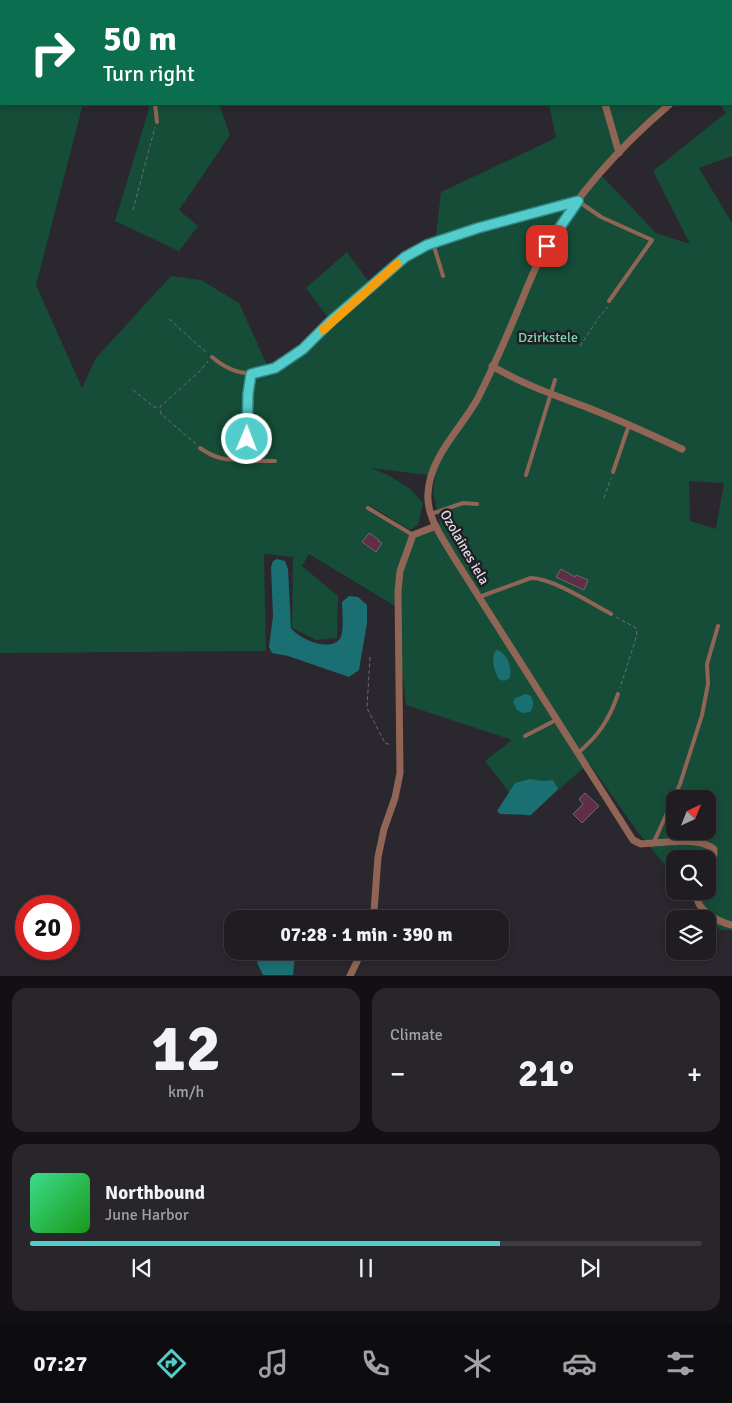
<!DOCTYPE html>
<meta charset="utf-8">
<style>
:root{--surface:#201d22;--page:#28262a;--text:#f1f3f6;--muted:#a2a2a5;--line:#3d3b40;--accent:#52cdcc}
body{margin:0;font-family:Signika,sans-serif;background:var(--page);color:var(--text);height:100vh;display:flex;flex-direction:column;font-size:19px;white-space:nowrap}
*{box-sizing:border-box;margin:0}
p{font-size:16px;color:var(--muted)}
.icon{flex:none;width:28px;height:28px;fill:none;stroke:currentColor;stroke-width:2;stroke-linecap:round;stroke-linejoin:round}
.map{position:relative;height:976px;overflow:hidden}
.side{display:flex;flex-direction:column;gap:12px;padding:12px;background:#121013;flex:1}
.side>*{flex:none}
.guide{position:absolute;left:0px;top:0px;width:732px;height:105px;box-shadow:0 2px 8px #0003,0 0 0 1px var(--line);background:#0b6e4f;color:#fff;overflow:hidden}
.needle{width:32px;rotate:43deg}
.buttons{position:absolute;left:666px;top:790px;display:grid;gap:10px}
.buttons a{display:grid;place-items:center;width:50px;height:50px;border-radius:10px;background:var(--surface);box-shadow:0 2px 8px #0003,0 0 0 1px var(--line);font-size:25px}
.speed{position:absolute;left:15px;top:895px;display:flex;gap:10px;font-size:25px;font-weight:700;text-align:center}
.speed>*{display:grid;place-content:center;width:65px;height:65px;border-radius:50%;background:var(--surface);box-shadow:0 2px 8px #0003,0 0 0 1px var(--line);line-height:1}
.speed .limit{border:8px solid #d22;background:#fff;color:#111}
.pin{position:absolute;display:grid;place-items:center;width:42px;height:42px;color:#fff;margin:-21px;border-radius:10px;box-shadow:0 2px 8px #0006}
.me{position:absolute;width:55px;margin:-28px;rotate:1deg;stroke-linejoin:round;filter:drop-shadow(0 0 4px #0008)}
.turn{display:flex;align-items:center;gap:18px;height:105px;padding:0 20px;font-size:22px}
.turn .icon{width:65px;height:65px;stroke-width:2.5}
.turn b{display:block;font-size:35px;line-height:42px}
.big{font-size:38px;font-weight:700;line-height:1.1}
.side .tile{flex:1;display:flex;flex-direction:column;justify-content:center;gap:8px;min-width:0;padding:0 18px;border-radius:15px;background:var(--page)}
.side .dial{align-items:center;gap:0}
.dial b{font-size:65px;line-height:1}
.song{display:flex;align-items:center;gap:15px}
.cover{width:60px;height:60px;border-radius:8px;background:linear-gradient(135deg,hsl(150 70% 55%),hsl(120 70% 35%))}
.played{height:5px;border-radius:2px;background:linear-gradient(90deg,var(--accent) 70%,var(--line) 70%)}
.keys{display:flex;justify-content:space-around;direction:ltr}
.heat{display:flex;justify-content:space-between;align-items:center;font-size:28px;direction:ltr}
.side .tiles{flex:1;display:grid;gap:12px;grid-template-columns:1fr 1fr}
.tile:last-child{grid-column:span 2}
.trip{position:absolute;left:224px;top:910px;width:285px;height:50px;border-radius:15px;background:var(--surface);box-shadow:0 2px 8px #0003,0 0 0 1px var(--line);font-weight:700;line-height:50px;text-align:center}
.tab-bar{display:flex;height:80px;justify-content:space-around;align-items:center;background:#0d0c0e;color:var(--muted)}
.tab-bar .icon{width:35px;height:35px}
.tab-bar .current{color:var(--accent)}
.tab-bar b{font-size:22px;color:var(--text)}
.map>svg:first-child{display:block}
.green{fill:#154d38;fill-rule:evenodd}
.water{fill:#1a6f72}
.building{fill:#602f47;stroke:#71676b}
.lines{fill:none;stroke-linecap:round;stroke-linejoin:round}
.path{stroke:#6e6a71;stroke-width:1;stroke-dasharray:4 2.5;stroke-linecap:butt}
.service{stroke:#916555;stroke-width:4}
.minor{stroke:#916555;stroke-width:7}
.route-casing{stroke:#358585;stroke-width:12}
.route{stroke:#52cdcc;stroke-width:9}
.slow{stroke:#f59e0b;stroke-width:9}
.labels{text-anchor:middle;stroke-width:5;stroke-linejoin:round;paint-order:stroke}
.park-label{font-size:14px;fill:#7ad7af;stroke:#211d24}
.street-label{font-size:14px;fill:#e1dee3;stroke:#211d24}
</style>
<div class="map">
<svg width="732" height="976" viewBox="0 0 732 976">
<rect width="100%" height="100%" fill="#2b272e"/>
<!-- green -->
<g class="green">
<path d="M 0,0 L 319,0 L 1,1 L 1,104 L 83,104 L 36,285 L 82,388 L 96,358 L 171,276 L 201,280 L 239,303 L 267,365 L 300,348 L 329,319 L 306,288 L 347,252 L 369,282 L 436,236 L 441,192 L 556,138 L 549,104 L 671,104 L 600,174 L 656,233 L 690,244 L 653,171 L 726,113 L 719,104 L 731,104 L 731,1 L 405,0 L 732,0 L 732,156 L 699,168 L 732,223 L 732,930 L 720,930 L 687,891 L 708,891 L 708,859 L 675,859 L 675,877 L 637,831 L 589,763 L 528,817 L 485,761 L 512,740 L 406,705 L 395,606 L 309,554 L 302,566 L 338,596 L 337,638 L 316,640 L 292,628 L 293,557 L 264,554 L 266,651 L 0,653 ZM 371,468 L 435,476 L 433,491 L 440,525 L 413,537 L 366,503 L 410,530 L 418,525 L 423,503 L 409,488 L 388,475 ZM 689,481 L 724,483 L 716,529 L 690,521 ZM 675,799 L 708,799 L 708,831 L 675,831 Z"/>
<path d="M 148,104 L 219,104 L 230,135 L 179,210 L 198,226 L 179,251 L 115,221 L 149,109 Z"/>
</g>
<!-- water -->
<g class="water">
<path d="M 277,559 L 285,561 L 288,569 L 291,628 C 298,638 328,652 339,640 C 345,635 342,610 342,602 L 349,596 L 358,597 L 367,605 L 367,623 L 359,670 L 349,677 L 288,656 L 272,653 L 269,647 L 273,616 L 271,567 L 273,561 Z"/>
<path d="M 498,650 C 508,655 512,668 510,678 L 504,681 L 499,679 C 494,671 491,660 495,651 Z"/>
<path d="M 526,694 L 531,696 C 534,702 534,707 530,712 L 522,713 L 517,710 L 513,702 L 515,698 Z"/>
<path d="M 530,779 L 542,781 L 553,780 L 558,789 L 531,815 L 500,814 L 497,811 L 515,783 Z"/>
<path d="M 269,951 L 291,951 L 295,955 L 293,975 L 263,975 L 257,963 L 259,958 Z"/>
</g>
<!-- building -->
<g class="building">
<path d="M 369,533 L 379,540 L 378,541 L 382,543 L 376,552 L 362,542 Z"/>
<path d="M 561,569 L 575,577 L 576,575 L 588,580 L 584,590 L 556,577 Z"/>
<path d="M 585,793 L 599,806 L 582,823 L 573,814 L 583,804 L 579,799 Z"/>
</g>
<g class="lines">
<!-- path -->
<g class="path">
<path d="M 133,210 L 155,127"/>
<path d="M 169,319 L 208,354"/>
<path d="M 580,346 L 599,317 L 608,307"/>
<path d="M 133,390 L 154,407 L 159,407"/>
<path d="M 196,444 L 161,414 L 160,407 L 201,370 L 208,361"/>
<path d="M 604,498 L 611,478"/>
<path d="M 616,617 L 636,628 L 637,635 L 620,688"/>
<path d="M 370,657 L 367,708 L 385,743 L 391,745"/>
</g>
<!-- service -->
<g class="service">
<path d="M 38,1 L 39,0"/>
<path d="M 551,1 L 557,0"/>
<path d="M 155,104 L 157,122"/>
<path d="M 578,201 L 601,217 L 652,240 L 609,301"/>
<path d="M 433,243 L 443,276"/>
<path d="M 212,357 C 246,386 272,372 303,349"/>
<path d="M 251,374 L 248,394 L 246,457 L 255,461 L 275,461"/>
<path d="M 200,448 C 214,458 231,463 246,457"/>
<path d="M 613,472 L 629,425"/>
<path d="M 526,475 L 555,380"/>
<path d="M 368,508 L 413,535"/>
<path d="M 431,514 L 463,503 L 477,504"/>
<path d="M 479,597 L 531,578 C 552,578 591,603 611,614"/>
<path d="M 525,736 L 556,720"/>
<path d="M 578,753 C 599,735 609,720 618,694"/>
<path d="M 653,844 L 680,784 L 702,715 L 708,684 L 707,664 L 718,626"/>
</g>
<!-- minor -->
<g class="minor">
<path d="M 567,0 L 567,1"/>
<path d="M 120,1 L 120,0"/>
<path d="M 731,63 L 732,62"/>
<path d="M 605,104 L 619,153"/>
<path d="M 670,104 C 623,144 578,193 547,246 C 533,269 525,294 514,319 C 503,345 491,372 478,398 C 461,429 430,456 428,493 C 426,516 442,537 453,556 L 633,840 L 641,844 C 662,843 697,836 714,849 L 714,854 L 708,868"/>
<path d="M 303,349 L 331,321 L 405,257 L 427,245 L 478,228 L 578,201"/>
<path d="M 492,366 C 524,385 557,396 591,409 C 622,421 652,435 682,449"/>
<path d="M 697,891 C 693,909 718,922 732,925"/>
<path d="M 372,919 L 374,911 L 378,857 L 384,829 L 395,798 L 400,773 L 398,591 L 400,571 L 413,535 L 436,526"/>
<path d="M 350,976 L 362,951"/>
</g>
</g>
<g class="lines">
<defs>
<path id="route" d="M 247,439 L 248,394 L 251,374 L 275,368 L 303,349 L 331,321 L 405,257 L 427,245 L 478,228 L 578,201 L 547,246"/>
</defs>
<!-- route casing -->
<use href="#route" class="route-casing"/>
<!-- route -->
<use href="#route" class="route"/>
<!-- slow -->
<path class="slow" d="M 323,330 L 397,264"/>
</g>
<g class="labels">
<!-- park labels -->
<g class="park-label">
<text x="548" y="342">Dzirkstele</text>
</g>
<!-- street labels -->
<g class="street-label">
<text transform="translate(465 547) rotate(60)" y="5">Ozolaines iela</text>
</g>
</g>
</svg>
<div class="buttons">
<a><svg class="needle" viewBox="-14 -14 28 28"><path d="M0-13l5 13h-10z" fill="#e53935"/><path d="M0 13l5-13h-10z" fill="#a2a2a5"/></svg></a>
<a><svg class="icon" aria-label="search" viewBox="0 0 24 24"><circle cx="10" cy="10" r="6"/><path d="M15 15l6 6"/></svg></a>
<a><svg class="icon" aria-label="layers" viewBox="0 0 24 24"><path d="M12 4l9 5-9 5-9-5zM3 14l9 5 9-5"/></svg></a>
</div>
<div class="speed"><div class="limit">20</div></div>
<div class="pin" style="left:547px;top:246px;background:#d93025"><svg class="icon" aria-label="arrive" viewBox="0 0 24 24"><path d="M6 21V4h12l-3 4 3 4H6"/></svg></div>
<svg class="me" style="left:247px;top:439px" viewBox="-20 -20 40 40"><circle r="17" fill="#52cdcc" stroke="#fff" stroke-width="3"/><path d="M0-11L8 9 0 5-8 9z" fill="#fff"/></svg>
<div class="trip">07:28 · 1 min · 390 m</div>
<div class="guide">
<div class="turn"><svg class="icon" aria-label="right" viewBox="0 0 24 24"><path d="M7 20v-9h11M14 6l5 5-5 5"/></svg><div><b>50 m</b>Turn right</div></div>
</div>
</div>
<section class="side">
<div class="tiles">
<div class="tile dial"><b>12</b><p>km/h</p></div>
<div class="tile"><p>Climate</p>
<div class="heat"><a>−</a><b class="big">21°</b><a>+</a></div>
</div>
<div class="tile">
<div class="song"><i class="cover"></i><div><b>Northbound</b><p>June Harbor</p></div></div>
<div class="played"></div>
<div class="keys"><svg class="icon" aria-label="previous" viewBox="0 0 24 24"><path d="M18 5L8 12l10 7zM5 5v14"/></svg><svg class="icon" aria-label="pause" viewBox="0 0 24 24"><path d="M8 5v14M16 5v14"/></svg><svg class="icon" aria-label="next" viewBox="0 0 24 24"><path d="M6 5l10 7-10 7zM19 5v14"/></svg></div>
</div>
</div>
</section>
<nav class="tab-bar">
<b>07:27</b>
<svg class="icon current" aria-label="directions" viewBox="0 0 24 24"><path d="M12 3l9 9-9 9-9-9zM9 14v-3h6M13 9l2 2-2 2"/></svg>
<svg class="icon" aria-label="music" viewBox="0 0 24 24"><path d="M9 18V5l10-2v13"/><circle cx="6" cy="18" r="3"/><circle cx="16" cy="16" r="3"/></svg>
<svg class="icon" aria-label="phone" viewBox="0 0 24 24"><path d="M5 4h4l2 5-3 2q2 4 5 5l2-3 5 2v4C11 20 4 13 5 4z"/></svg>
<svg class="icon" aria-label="climate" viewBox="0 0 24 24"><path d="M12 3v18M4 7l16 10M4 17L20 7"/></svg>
<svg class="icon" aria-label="car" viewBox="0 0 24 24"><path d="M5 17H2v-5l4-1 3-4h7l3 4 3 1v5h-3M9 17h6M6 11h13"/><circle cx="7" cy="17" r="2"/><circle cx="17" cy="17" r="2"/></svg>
<svg class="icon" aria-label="filters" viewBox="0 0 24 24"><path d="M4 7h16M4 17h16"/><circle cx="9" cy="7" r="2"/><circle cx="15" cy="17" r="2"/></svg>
</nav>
